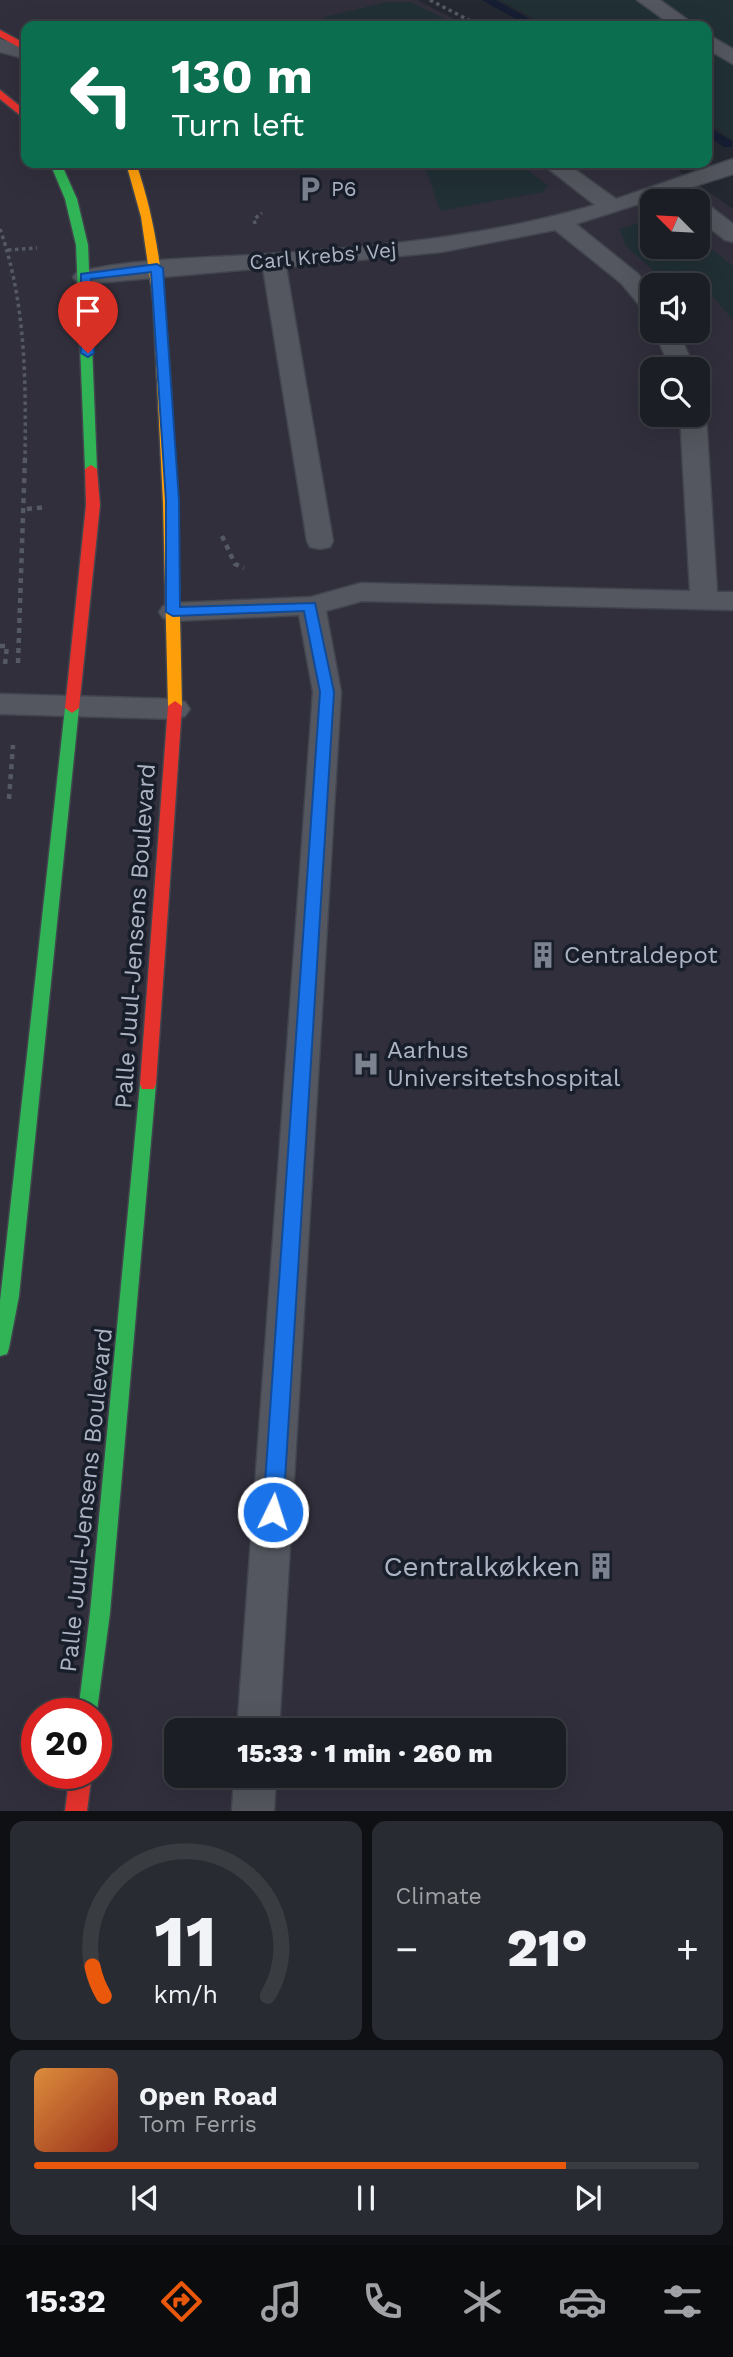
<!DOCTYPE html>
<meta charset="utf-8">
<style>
:root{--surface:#1b1e24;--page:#282b31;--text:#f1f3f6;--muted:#a0a2a6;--line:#393c41;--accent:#ea580c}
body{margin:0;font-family:"Work Sans",sans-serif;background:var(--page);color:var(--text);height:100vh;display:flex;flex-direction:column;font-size:26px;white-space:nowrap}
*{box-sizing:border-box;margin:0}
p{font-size:23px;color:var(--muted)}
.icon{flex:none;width:38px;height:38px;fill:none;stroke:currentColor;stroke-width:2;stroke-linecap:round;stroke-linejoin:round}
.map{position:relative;height:1811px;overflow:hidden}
.panel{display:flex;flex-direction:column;gap:10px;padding:10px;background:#0f1014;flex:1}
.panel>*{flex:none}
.hud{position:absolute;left:21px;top:21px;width:691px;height:147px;border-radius:14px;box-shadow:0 7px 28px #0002,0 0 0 2px var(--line);background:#0b6e4f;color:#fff;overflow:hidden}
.needle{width:46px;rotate:294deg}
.tools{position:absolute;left:640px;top:189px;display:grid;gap:14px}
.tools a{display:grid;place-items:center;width:70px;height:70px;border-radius:14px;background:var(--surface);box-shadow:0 7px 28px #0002,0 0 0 2px var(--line);font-size:35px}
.speed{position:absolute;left:21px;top:1698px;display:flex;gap:14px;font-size:35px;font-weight:700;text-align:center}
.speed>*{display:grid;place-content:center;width:91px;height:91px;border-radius:50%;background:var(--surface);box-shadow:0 7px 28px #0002,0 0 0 2px var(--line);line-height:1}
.speed .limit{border:10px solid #d22;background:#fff;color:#111}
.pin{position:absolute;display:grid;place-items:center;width:60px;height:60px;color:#fff;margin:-72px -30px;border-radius:50% 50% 50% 0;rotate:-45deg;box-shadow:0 0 7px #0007}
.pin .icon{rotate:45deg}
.me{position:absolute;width:77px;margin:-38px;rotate:4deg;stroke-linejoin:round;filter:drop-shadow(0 0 5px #0008)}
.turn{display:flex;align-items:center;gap:24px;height:147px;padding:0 35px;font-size:32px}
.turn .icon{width:91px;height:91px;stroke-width:2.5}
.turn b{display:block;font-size:49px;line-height:60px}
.big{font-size:52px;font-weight:800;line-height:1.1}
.panel .widget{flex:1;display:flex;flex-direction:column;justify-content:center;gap:10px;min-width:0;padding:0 24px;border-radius:14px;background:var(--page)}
.panel .dial{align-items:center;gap:0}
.dial svg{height:182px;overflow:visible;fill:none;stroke:var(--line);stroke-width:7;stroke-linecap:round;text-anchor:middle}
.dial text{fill:var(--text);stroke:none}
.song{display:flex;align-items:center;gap:21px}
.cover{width:84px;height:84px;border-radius:10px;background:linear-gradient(135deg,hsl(30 70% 55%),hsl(10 70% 35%))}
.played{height:7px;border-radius:4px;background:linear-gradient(90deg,var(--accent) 80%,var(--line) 80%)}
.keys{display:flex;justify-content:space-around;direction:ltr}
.heat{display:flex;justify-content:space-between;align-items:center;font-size:38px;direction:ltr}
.panel .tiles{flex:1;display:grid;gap:10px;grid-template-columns:1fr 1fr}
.widget:last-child{grid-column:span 2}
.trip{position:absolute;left:164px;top:1718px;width:402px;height:70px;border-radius:14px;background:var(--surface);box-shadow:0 7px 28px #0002,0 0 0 2px var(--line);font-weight:800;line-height:70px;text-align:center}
.tabs{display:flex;height:112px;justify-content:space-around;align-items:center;background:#0b0c0e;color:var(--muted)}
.tabs .icon{width:49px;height:49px}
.tabs .current{color:var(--accent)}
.tabs b{font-size:32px;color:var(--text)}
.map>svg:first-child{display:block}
.medical{fill:#312f3c;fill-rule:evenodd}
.green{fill:#213035}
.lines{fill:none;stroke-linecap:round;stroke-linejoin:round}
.stream{fill:#151e32;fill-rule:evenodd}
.lane-casing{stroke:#41454d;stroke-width:3}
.fast-casing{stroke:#41454d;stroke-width:3}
.slow-casing{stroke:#41454d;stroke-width:3}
.jam-casing{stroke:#41454d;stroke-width:3}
.path-far1{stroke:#555a62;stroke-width:3.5;stroke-dasharray:3.5 3.5;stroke-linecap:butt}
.path{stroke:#555a62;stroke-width:4.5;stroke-dasharray:5 5;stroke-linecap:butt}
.lane{fill:#54575f;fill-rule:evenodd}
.fast{fill:#30b455;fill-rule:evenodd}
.slow{fill:#ff9f0a;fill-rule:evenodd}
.jam{fill:#e5322d;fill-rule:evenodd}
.route{fill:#1a73e8;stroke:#114b97;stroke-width:2}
.labels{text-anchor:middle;stroke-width:7;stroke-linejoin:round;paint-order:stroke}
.far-poi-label{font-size:21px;fill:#acb3c3;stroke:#181e2a;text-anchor:start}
.far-street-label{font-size:21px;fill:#acb3c3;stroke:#181e2a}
.street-label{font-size:24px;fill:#acb3c3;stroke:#181e2a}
.poi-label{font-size:24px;fill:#acb3c3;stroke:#181e2a;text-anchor:start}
.near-poi-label{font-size:28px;fill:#acb3c3;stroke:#181e2a;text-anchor:end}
</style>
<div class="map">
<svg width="733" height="1811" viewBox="0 0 733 1811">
<rect width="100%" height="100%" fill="#242830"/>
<!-- medical -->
<path class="medical" d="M 0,0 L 417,0 L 468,26 L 26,26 L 26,163 L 668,163 L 733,209 L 733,1811 L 0,1811 ZM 653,201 L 698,201 L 698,247 L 653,247 ZM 653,285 L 698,285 L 698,331 L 653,331 ZM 653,369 L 698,369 L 698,415 L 653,415 ZM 37,1713 L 96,1713 L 96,1773 L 37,1773 ZM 177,1731 L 555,1731 L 555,1776 L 177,1776 Z"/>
<!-- green -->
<g class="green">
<path d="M 500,0 L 733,0 L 733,141 L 707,120 L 707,26 L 548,26 Z"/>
<path d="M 387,2 L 410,2 L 459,26 L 326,26 L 325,17 Z"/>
<path d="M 424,163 L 518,163 L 549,186 L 543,192 L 440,211 Z"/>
<path d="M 653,219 L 653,247 L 698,247 L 698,238 L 733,266 L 733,320 L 706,289 L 698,288 L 698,285 L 668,284 L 625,245 L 620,229 Z"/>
</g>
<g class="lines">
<!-- stream -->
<g class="stream">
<path d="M 482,0 L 496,0 L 542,26 L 528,26 Z"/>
<path d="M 707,126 L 732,141 L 732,147 L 724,147 L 707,135 Z"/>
</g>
<defs>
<g id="lane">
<path d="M 637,0 L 660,0 L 696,26 L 673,26 Z"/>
<path d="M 707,34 L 733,49 L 733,64 L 707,49 Z"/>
<path d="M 0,39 L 26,46 L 26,59 L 0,52 Z"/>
<path d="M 733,159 L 733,174 L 576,224 L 637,273 L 653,291 L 653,314 L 645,312 L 621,283 L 555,230 L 442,252 L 286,267 L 333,541 L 330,547 L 320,549 L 310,547 L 307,541 L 263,268 L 85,284 L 77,282 L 73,277 L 77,272 C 133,258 210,258 268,254 C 379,247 488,236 595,205 L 541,163 L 566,163 L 616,199 Z"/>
<path d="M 698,201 L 706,203 L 733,224 L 733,242 L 725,240 L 698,219 Z"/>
<path d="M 654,331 L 678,331 L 695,369 L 671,369 Z"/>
<path d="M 698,409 L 706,415 L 717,592 L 733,592 L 733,610 L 362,601 L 326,611 L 341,692 L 279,1731 L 237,1731 L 313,692 L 299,615 L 173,621 L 163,618 L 159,612 L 163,606 L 173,603 L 311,597 L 361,583 L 690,591 L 680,415 L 698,415 Z"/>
<path d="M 0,694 L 175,699 L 185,702 L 190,709 L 185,716 L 175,719 L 0,714 Z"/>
<path d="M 234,1776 L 276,1776 L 274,1811 L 232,1811 Z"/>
</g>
<g id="fast">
<path d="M 50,163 L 61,163 L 77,199 L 88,245 L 97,469 L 91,473 L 85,469 L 76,245 L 65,199 Z"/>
<path d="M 72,703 L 79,708 L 19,1296 L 9,1348 L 7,1354 L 0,1356 L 0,1301 L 65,708 Z"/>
<path d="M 148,1077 L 154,1079 L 156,1084 L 110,1613 L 96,1718 L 96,1713 L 78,1713 L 90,1613 L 140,1084 L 142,1079 Z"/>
</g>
<path id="slow" d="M 126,163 L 136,163 C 162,237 166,315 171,393 C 177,497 180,602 182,706 L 175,711 L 168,706 L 163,504 L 153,299 L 141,217 Z"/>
<g id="jam">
<path d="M 0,30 L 26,44 L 26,51 L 0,37 Z"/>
<path d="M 0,90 L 26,111 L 26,120 L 0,99 Z"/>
<path d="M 91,465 L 97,469 L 100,505 L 79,708 L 72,713 L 65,708 L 86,505 L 85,469 Z"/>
<path d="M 175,701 L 182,706 L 156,1084 L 154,1089 L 142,1089 L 140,1084 L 168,706 Z"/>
<path d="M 70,1773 L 92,1773 L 87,1811 L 65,1811 Z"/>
</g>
</defs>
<!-- lane casing -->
<use href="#lane" class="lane-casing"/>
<!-- fast casing -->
<use href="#fast" class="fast-casing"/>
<!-- slow casing -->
<use href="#slow" class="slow-casing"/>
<!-- jam casing -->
<use href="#jam" class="jam-casing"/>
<!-- path-far1 -->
<g class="path-far1">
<path d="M 430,0 L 480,26"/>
<path d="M 255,224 L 254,219 L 262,213"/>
<path d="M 0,229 C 26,303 26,381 25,459"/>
<path d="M 8,250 L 37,248"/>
</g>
<!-- path -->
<g class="path">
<path d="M 27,509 L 47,507"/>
<path d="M 222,536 L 235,564 L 244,568"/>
<path d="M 0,646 L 7,646 L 5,664"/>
<path d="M 18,663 L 25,457"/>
<path d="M 9,799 L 13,745"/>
</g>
<!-- lane -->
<use href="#lane" class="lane"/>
<!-- fast -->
<use href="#fast" class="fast"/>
<!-- slow -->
<use href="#slow" class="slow"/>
<!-- jam -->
<use href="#jam" class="jam"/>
</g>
<!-- route -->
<path class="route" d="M 157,264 L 163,268 L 179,501 L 180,607 L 315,603 L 334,692 L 283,1512 L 280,1518 L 273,1521 L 266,1518 L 263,1512 L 320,692 L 304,611 L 173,616 L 166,612 L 166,501 L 151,272 L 91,279 L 94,353 L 88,357 L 81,353 L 81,274 Z"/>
<!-- icons -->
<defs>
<symbol id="parking-bare" viewBox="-9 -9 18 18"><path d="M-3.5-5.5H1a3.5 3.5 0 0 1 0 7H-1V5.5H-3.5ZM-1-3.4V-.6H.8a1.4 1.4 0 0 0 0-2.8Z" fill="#7c8290" stroke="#181e2a" stroke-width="2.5" paint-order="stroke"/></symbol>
<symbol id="building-bare" viewBox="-9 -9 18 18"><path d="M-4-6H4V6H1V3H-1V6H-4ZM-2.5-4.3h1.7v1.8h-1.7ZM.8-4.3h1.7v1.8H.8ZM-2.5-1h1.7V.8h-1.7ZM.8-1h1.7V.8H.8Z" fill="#7c8290" stroke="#181e2a" stroke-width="2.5" paint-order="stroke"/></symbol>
<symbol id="hospital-bare" viewBox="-9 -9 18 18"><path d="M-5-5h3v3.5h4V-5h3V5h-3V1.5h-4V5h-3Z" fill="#7c8290" stroke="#181e2a" stroke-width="2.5" paint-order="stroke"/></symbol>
</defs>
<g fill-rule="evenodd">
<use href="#parking-bare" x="291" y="170" width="38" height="38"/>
<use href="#building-bare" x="524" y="936" width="38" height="38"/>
<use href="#hospital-bare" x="347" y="1045" width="38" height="38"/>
<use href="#building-bare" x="582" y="1547" width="38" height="38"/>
</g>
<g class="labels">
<!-- far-poi labels -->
<g class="far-poi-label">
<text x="331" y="196">P6</text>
</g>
<!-- far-street labels -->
<g class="far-street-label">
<text transform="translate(323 256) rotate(-5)" y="7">Carl Krebs' Vej</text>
</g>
<!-- street labels -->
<g class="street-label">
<text transform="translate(135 936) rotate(-86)" y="8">Palle Juul-Jensens Boulevard</text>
<text transform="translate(86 1500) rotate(-84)" y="8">Palle Juul-Jensens Boulevard</text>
</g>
<!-- poi labels -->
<g class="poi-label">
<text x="564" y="963">Centraldepot</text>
<text x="387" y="1058">Aarhus<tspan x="387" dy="28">Universitetshospital</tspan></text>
</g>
<!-- near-poi labels -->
<g class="near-poi-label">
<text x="580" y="1576">Centralkøkken</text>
</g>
</g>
</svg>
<div class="tools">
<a><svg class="needle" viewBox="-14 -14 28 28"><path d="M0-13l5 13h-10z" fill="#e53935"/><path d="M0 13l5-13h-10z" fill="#a0a2a6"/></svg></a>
<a><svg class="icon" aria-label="sound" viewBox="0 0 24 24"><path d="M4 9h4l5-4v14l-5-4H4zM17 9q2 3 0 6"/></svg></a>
<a><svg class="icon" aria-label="search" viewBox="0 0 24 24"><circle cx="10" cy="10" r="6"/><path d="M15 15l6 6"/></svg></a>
</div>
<div class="speed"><div class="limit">20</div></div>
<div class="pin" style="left:88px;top:353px;background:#d93025"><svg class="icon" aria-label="arrive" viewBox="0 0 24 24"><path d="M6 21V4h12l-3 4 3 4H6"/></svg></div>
<svg class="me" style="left:273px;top:1512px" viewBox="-20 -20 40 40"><circle r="17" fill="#1a73e8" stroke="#fff" stroke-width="3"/><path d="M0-11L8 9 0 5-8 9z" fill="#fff"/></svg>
<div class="trip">15:33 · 1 min · 260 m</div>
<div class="hud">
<div class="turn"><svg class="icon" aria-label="left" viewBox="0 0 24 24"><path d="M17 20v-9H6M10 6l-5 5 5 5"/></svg><div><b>130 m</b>Turn left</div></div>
</div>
</div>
<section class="panel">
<div class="tiles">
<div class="widget dial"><svg viewBox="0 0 100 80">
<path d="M14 69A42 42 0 1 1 86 69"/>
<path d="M14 69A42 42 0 0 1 9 56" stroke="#ea580c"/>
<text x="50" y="56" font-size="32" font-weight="700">11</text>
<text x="50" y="72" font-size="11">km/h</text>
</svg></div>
<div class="widget"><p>Climate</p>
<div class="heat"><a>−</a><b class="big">21°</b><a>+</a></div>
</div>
<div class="widget">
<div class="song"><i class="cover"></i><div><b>Open Road</b><p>Tom Ferris</p></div></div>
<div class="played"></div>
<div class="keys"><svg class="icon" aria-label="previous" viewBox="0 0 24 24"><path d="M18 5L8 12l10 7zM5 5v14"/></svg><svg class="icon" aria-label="pause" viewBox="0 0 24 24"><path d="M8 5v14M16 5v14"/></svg><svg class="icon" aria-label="next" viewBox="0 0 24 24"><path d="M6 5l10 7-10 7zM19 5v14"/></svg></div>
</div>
</div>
</section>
<nav class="tabs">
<b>15:32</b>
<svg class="icon current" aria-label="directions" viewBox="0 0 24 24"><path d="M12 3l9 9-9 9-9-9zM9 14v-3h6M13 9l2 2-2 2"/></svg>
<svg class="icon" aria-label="music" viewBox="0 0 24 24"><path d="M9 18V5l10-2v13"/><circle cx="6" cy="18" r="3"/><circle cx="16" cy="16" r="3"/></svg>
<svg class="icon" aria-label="phone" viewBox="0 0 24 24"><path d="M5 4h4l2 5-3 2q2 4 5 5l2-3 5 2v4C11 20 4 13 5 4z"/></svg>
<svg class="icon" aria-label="climate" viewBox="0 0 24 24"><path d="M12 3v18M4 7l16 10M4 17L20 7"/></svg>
<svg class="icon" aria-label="car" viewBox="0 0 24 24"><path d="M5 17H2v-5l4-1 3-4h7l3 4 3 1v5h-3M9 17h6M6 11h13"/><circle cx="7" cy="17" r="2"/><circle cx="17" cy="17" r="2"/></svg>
<svg class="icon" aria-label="filters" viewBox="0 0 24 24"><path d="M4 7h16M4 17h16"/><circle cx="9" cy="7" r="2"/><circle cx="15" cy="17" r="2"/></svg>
</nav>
